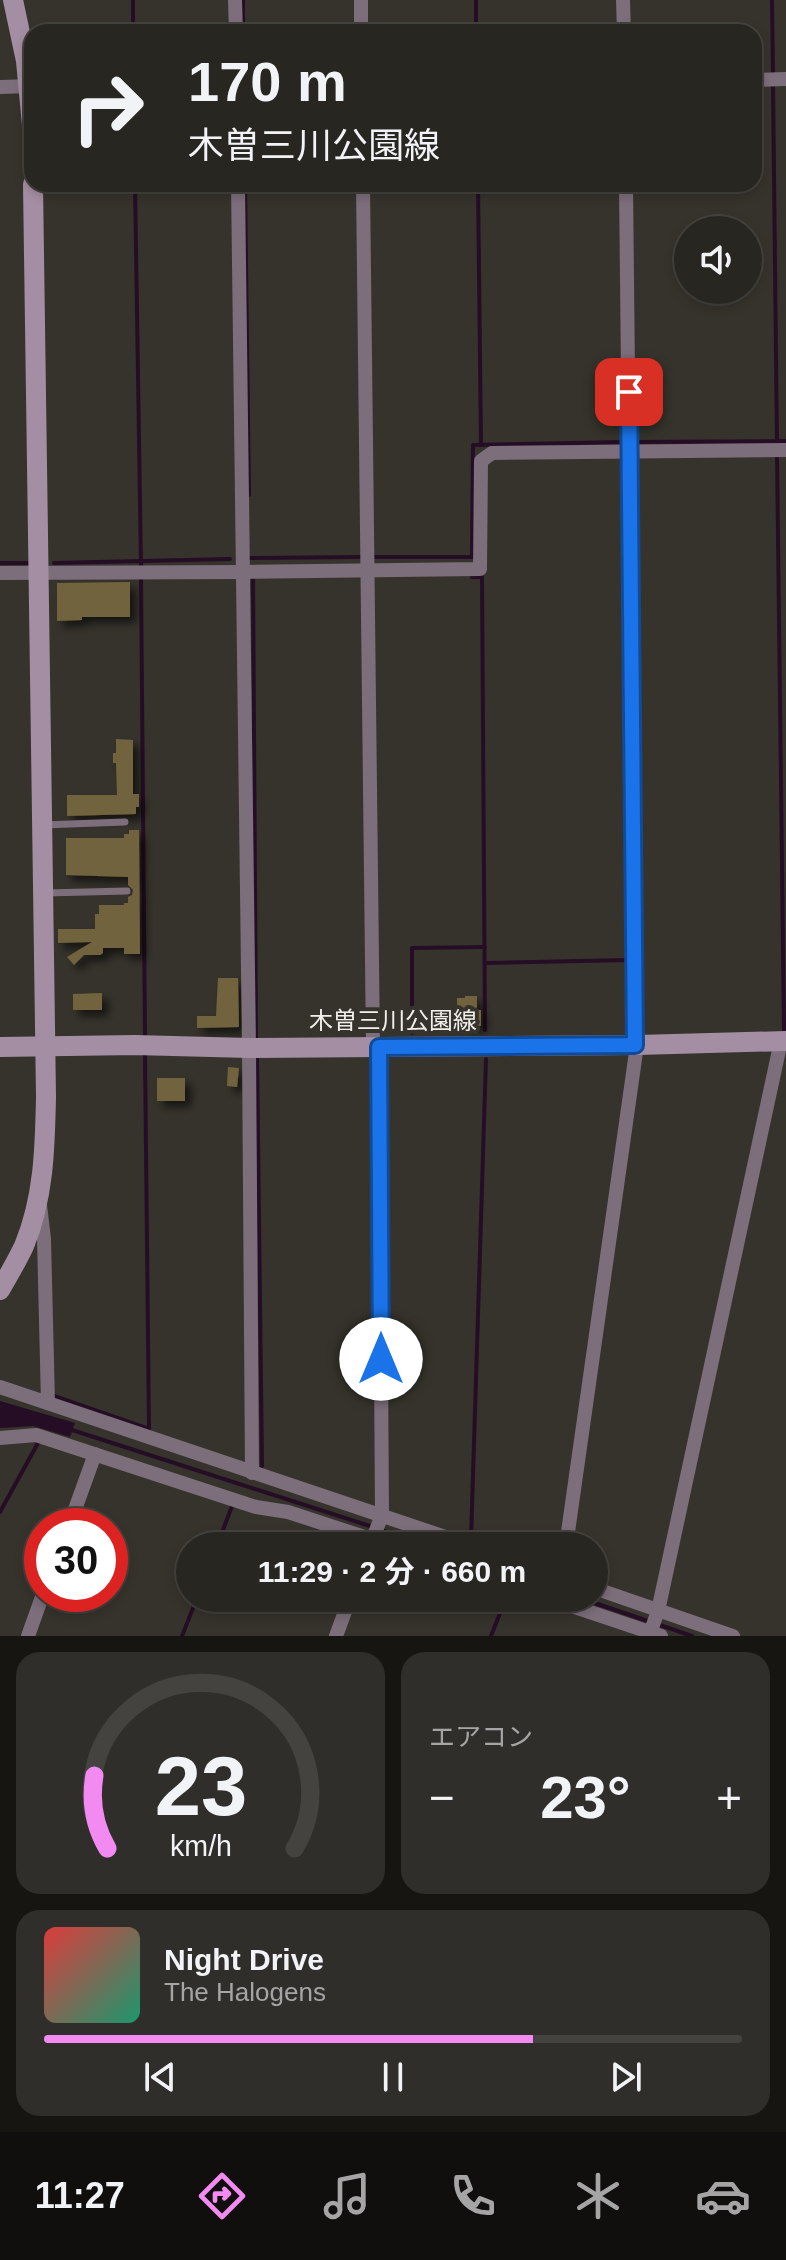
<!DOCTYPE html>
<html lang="ja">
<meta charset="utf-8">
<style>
:root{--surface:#282621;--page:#302e2a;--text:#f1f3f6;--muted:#a5a5a5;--line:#44433f;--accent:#f28af2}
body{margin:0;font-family:Helvetica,"Noto Sans JP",sans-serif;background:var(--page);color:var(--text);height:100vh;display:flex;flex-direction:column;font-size:30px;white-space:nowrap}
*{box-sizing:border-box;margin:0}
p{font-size:26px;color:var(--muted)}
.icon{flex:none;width:44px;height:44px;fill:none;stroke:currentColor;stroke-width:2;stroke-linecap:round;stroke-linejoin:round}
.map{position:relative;height:1636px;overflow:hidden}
.panel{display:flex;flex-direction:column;gap:16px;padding:16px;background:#161512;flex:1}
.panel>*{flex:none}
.hud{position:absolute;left:24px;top:24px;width:738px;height:168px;border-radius:24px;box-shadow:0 4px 12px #0003,0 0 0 2px var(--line);background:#282621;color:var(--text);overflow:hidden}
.fabs{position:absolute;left:674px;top:216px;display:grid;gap:16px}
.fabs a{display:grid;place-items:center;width:88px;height:88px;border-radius:50%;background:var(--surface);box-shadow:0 4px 12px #0003,0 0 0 2px var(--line);font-size:40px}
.speed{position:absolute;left:24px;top:1508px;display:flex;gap:16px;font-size:40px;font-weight:700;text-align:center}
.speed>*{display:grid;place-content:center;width:104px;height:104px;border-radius:50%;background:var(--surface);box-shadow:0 4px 12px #0003,0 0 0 2px var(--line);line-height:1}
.speed .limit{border:12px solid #d22;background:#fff;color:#111}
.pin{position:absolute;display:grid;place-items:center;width:68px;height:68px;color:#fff;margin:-34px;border-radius:16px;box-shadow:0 4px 12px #0006}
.me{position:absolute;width:88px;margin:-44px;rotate:0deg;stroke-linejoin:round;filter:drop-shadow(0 0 6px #0008)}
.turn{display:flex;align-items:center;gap:28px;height:168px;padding:0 32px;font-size:36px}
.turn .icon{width:104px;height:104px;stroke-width:2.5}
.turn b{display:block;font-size:56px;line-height:68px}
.big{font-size:60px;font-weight:700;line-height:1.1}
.panel .widget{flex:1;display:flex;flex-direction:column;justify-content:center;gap:12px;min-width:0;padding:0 28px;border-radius:24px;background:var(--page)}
.panel .dial{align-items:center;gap:0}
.dial svg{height:208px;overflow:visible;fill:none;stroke:var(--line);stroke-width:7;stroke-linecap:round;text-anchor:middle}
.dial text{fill:var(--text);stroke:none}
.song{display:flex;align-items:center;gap:24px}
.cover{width:96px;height:96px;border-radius:12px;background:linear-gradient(135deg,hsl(0 70% 55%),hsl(160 70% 35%))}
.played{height:8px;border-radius:4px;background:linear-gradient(90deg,var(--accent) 70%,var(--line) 70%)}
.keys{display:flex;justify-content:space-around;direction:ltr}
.heat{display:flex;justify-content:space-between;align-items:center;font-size:44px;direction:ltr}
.panel .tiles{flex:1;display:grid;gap:16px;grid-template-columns:1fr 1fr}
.widget:last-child{grid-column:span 2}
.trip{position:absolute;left:176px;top:1532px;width:432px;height:80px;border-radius:40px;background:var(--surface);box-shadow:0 4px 12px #0003,0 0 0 2px var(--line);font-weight:700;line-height:80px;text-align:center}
.tab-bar{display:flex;height:128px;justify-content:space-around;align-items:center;background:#100f0d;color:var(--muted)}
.tab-bar .icon{width:56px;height:56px}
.tab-bar .on{color:var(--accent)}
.tab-bar b{font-size:36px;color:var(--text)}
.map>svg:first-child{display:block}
.water{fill:#260d26}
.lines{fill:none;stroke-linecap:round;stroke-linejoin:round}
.stream{stroke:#260d26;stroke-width:4}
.building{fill:#70643c;filter:url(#shadow)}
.lane{stroke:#7c6e7b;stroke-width:7}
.street{stroke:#7c6e7b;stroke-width:14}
.secondary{stroke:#a48ea3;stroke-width:20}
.route-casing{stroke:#114b97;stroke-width:20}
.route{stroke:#1a73e8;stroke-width:14}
.labels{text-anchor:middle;stroke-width:8;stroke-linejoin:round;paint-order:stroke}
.street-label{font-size:24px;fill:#f1efeb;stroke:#36332c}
</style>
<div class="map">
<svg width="786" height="1636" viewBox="0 0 786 1636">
<defs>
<filter id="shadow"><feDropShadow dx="6" dy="6" stdDeviation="4" flood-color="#0009"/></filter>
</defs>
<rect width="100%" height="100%" fill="#36332c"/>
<!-- water -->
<path class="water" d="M 0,1401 L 75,1423 L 70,1437 L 33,1426 L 0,1428 Z"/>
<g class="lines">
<!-- stream -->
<g class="stream">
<path d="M 133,0 L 133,32"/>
<path d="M 243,0 L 243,32"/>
<path d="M 476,0 L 476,32"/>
<path d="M 772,0 L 773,72"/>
<path d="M 773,84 L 777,445"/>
<path d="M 135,184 L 141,566"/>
<path d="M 245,184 L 249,495"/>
<path d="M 478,184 L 481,445"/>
<path d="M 634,442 L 786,441"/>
<path d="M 777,455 L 784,1031"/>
<path d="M 370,557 L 472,557 L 473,445 L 623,442"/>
<path d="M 248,558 L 361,557"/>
<path d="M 0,563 L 30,563"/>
<path d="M 54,563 L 230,559"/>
<path d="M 472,573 L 472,577 L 482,577 L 485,1030"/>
<path d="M 253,575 L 256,1037"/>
<path d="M 141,577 L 145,1035"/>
<path d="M 485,963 L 629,960"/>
<path d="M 412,1033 L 412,948 L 485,947"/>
<path d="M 257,1057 L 262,1466"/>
<path d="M 54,1396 L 149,1429 L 145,1056"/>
<path d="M 69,1429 L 373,1527"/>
<path d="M 0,1512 L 38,1443"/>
<path d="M 381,1530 L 429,1546"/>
<path d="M 471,1539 L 486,1059"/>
<path d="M 217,1546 L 232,1506"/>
<path d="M 580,1598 L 692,1636"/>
<path d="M 182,1636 L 197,1598"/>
<path d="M 491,1636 L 506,1598"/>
</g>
</g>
<!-- building -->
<g class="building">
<path d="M 130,582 L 130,617 L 82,617 L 82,620 L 57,621 L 57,583 Z"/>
<path d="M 116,739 L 133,740 L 133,794 L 139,794 L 139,807 L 136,807 L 136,814 L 67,816 L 67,795 L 117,795 L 116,763 L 113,763 L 113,753 L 116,753 Z"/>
<path d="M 129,830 L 139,830 L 140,954 L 124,954 L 124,948 L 103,948 L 103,953 L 100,955 L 84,955 L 74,965 L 67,957 L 92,942 L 58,943 L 58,929 L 95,929 L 95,914 L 99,914 L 99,905 L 124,905 L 124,903 L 128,903 L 128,897 L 132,895 L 133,890 L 128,885 L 128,877 L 66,875 L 66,838 L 124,838 L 124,834 L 129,834 Z"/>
<path d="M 218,978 L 238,978 L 239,1027 L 197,1028 L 197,1016 L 216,1016 Z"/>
<path d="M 102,993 L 102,1010 L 73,1010 L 73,994 Z"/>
<path d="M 465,996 L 477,996 L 477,1010 L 481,1010 L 481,1026 L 464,1026 L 464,1022 L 457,1022 L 457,998 L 465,998 Z"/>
<path d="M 228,1067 L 239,1068 L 237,1087 L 227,1086 Z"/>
<rect x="157" y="1078" width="28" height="23"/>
</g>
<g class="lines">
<!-- lane -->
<g class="lane">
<path d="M 43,825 L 125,822"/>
<path d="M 45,893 L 127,891"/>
</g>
<!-- street -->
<g class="street">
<path d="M 235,0 L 236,32"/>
<path d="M 361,0 L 361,32"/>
<path d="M 623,0 L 624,32"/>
<path d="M 754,80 L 786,79"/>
<path d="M 0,87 L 32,86"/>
<path d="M 238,184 L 249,1048 L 252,1473"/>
<path d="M 363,184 L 373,1047"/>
<path d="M 626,184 L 635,1045"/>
<path d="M 0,573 L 243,572 L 480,569 L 481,461 L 492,453 L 786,450"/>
<path d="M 40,1205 L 44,1239 L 48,1403"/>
<path d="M 0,1387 L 472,1546"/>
<path d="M 0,1438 L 36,1435 L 256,1507 L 288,1512 L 392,1546"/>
<path d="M 69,1526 L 95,1454"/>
<path d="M 370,1546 L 382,1515 L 379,1047"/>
<path d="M 566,1546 L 637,1045"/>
<path d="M 594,1588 L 733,1636"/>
<path d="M 548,1598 L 661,1636"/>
<path d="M 28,1636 L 43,1594"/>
<path d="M 336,1636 L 350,1598"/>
<path d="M 649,1636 L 658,1611 L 781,1041"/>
</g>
<!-- secondary -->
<g class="secondary">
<path d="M 13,0 L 26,61 L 32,125"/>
<path d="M 0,1047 L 135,1045 L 249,1048 L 637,1045 L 786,1041"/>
<path d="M 0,1290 C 8,1276 17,1261 24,1246 C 44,1198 45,1147 46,1097 L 33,184"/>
</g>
</g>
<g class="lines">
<defs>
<path id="route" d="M 381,1359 L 379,1047 L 635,1045 L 629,392"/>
</defs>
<!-- route casing -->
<use href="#route" class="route-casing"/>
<!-- route -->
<use href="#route" class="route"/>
</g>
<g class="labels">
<!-- street labels -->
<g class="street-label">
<text x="393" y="1029">木曽三川公園線</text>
</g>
</g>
</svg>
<div class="fabs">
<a><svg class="icon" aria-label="sound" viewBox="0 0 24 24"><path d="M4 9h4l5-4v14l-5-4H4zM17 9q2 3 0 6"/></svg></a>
</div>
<div class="speed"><div class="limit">30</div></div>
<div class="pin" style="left:629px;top:392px;background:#d93025"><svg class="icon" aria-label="arrive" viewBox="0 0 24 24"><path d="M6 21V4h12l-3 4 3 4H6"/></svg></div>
<svg class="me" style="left:381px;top:1359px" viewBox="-20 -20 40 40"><circle r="19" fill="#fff"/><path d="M0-13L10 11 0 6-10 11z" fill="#1a73e8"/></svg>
<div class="trip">11:29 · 2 分 · 660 m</div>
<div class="hud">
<div class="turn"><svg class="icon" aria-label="right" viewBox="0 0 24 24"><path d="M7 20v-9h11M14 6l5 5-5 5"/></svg><div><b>170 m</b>木曽三川公園線</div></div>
</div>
</div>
<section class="panel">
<div class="tiles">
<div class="widget dial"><svg viewBox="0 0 100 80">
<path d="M14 69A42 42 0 1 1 86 69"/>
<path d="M14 69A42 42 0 0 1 9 41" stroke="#f28af2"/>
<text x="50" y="56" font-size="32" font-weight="700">23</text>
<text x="50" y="72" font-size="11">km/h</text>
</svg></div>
<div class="widget"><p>エアコン</p>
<div class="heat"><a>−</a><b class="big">23°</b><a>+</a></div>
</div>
<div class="widget">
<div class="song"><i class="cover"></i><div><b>Night Drive</b><p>The Halogens</p></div></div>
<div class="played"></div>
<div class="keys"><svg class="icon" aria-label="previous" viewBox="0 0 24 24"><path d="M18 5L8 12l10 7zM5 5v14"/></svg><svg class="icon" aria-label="pause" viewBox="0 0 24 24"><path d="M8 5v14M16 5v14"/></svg><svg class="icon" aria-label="next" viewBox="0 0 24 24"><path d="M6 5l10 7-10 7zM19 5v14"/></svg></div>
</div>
</div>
</section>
<nav class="tab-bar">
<b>11:27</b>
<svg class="icon on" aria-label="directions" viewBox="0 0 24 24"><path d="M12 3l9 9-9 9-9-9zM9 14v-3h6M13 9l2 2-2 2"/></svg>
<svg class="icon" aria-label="music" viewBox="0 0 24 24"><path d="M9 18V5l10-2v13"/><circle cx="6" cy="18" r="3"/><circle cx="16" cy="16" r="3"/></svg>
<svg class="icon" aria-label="phone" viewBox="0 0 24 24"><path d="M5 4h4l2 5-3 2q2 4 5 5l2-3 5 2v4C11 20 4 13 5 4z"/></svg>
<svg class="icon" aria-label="climate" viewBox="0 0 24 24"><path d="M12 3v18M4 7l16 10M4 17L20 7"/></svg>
<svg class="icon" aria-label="car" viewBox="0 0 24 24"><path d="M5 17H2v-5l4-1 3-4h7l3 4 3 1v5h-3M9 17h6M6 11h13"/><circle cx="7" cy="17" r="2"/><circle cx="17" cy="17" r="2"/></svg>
</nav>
